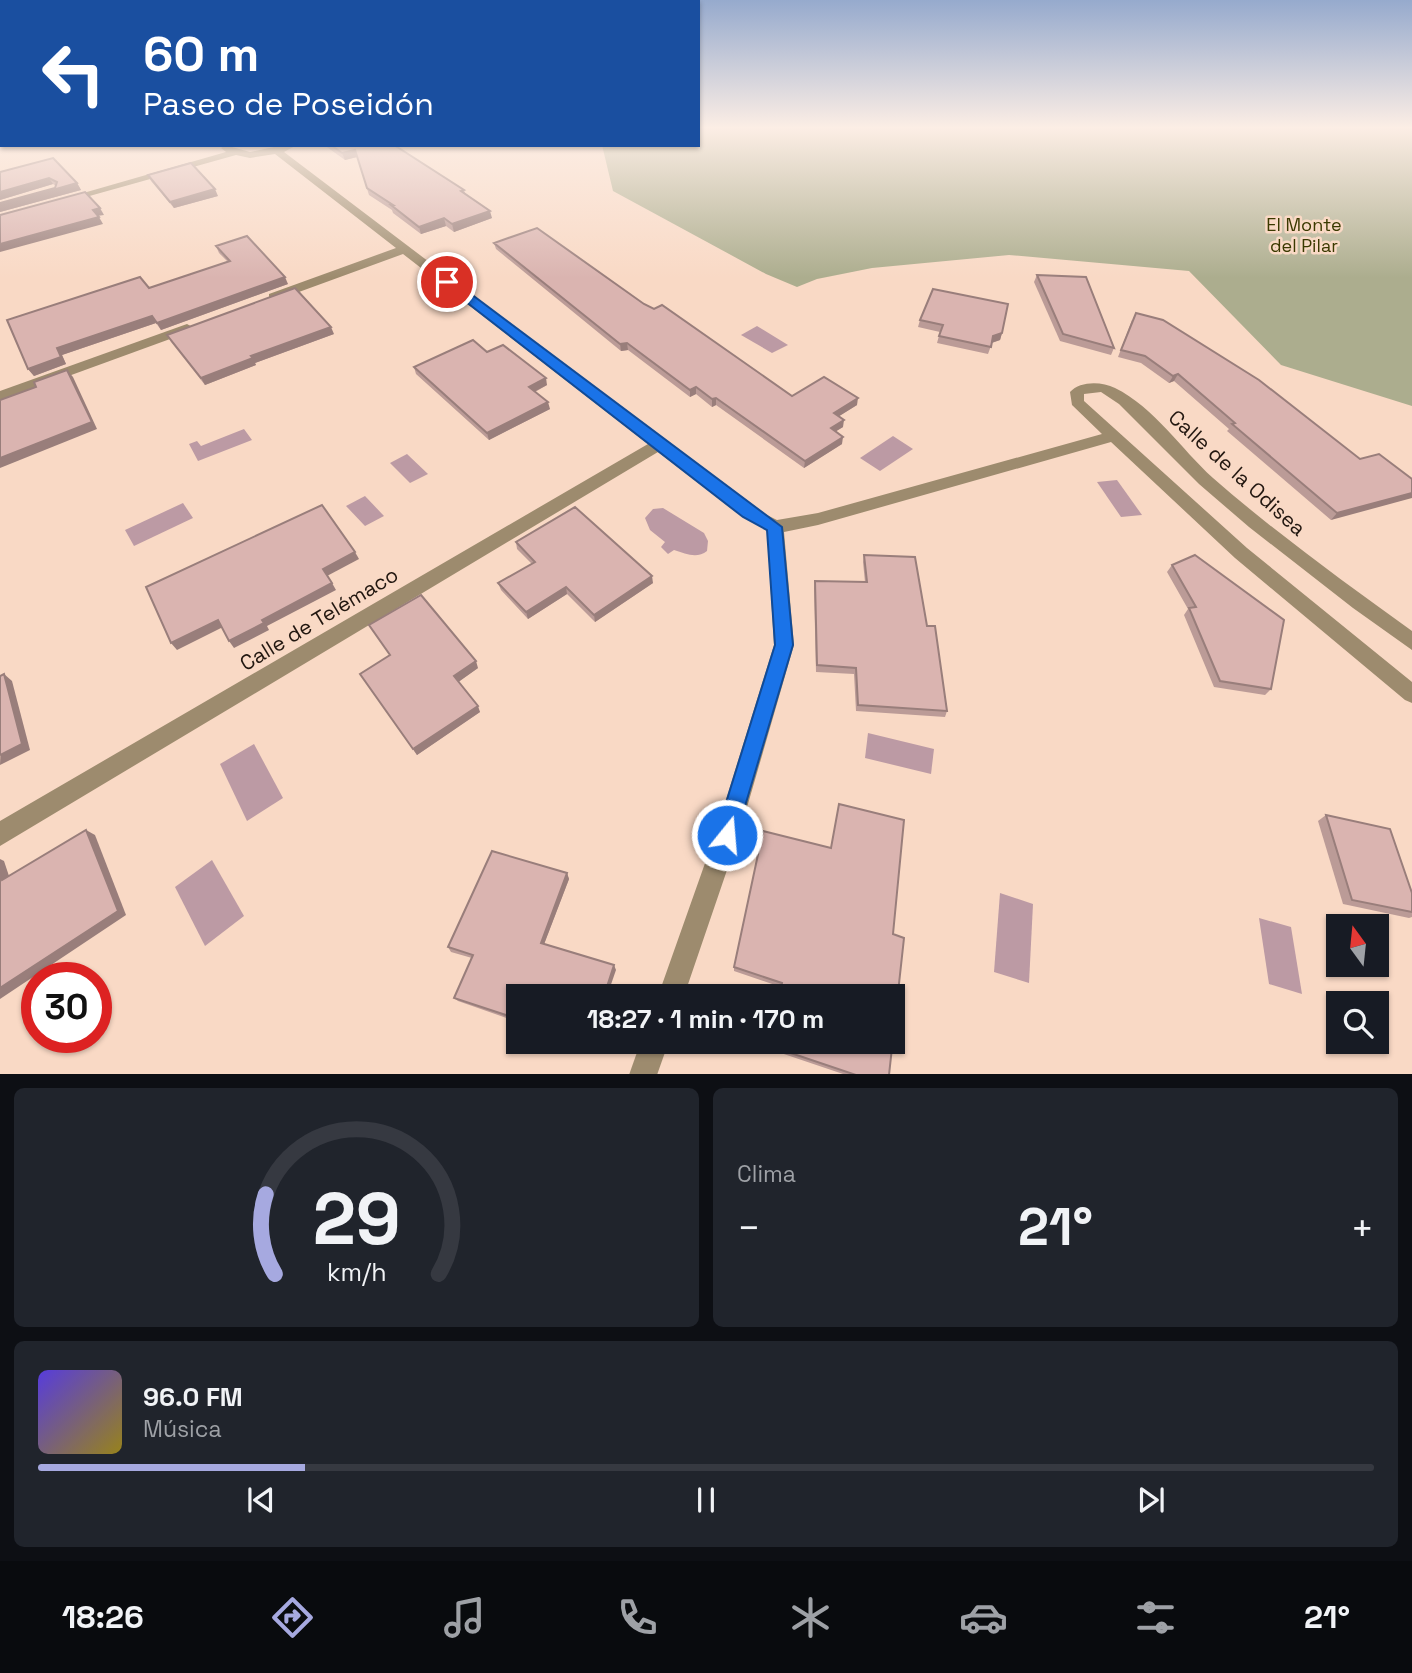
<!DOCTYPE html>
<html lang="es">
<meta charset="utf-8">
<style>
:root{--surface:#171b24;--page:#20242c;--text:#f1f3f6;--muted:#9ea1a6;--line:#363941;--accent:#a6a9e0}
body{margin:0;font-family:"Space Grotesk",sans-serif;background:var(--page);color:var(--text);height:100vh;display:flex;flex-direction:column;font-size:26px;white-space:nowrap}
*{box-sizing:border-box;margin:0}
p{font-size:23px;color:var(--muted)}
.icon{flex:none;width:38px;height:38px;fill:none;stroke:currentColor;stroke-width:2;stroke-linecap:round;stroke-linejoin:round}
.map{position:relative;height:1074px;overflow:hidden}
.drawer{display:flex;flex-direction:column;gap:14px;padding:14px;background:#0d0f14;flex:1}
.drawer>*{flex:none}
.hud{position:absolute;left:0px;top:0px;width:700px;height:147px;box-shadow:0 2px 5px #0004;background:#1a4fa0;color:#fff;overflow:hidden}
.needle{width:46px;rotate:345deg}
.buttons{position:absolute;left:1326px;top:914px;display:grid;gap:14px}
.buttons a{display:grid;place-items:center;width:63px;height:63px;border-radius:0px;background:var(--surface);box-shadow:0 2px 5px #0004;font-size:35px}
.speed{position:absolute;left:21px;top:962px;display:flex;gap:14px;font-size:35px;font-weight:700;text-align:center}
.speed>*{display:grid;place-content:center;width:91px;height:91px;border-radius:50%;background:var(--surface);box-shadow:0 2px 5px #0004;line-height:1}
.speed .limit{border:10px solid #d22;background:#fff;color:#111}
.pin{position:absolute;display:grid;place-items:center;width:60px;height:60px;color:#fff;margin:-30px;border:4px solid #fff;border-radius:50%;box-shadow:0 2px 7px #0007}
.me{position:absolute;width:77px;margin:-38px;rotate:17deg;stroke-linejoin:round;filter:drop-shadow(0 0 5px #0008)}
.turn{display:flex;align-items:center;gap:24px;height:147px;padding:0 28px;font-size:32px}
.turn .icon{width:91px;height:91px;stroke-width:2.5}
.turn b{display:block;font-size:49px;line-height:60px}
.big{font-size:52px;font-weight:700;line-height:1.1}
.drawer .card{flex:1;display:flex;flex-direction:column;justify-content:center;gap:10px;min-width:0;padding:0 24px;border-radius:10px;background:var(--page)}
.drawer .dial{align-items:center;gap:0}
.dial svg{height:182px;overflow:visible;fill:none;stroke:var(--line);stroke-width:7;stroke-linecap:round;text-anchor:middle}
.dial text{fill:var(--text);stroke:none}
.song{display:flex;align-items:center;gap:21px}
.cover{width:84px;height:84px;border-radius:10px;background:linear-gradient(135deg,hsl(250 70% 55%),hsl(50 70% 35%))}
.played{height:7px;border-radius:4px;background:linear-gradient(90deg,var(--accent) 20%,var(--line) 20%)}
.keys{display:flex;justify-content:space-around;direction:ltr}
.heat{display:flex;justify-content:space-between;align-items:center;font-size:38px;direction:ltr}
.drawer .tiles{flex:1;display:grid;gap:14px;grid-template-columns:1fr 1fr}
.card:last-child{grid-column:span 2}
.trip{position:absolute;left:506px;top:984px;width:399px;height:70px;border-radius:0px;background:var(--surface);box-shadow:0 2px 5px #0004;font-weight:700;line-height:70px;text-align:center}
.tab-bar{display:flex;height:112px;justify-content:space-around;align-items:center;background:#090b0e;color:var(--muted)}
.tab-bar .icon{width:49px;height:49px}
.tab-bar .selected{color:var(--accent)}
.tab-bar b{font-size:32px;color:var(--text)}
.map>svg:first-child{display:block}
.forest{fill:#acad8e}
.water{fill:#bc9aa4}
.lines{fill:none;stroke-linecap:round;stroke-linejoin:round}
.minor{fill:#9d8b6e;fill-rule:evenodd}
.wall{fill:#bb9b97}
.shaded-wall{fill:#997e7b}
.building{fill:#dab4b0;stroke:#997e7b;stroke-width:2}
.route{fill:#1a73e8;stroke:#114b97;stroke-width:2}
.labels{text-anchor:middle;stroke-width:5;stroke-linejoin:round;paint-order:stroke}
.far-park-label{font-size:18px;fill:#3a3900;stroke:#f9d9c5}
.street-label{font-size:21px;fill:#221710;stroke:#f9d9c5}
</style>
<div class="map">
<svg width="1412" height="1075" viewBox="0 0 1412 1075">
<rect width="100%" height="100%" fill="#f9d9c5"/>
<!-- forest -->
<path class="forest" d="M 698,128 L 1412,128 L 1412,406 L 1281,365 L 1189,271 L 1009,255 L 872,268 L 817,279 L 797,287 L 766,274 L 613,191 L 602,145 L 698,145 Z"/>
<!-- water -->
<g class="water">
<path d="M 757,326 L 788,345 L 772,353 L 741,335 Z"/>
<path d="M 244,429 L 252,440 L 198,461 L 189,444 L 197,441 L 201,446 Z"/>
<path d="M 893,436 L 913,449 L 880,471 L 860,458 Z"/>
<path d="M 407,454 L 428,474 L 410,483 L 390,463 Z"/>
<path d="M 1117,480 L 1142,515 L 1121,517 L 1097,482 Z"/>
<path d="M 365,496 L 384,516 L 365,526 L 346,506 Z"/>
<path d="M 183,503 L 193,518 L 134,546 L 125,530 Z"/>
<path d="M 663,508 L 704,533 L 708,541 L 707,551 C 697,559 686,554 674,550 L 668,554 L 661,547 L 665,542 L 650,530 L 645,518 L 653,509 Z"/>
<path d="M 868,733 L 934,749 L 931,774 L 865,758 Z"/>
<path d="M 254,744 L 283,798 L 247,821 L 220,764 Z"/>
<path d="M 212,860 L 244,916 L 205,946 L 175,887 Z"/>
<path d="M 1000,893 L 1033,904 L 1029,983 L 994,972 Z"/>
<path d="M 1259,918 L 1291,927 L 1302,994 L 1269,984 Z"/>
</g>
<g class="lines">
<!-- minor -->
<g class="minor">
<path d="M 283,145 L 297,145 L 284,152 L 755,509 L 777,520 L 818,513 L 1102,434 L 1072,405 L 1070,392 C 1080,381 1101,381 1115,388 C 1154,407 1181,449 1213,478 C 1276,533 1344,582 1412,631 L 1412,650 L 1353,608 L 1249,527 L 1199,484 L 1119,404 L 1101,392 L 1084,394 L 1084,401 L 1247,548 L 1412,682 L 1412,703 L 1405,700 L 1235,558 L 1111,442 L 818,525 L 784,532 L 794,645 L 739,835 L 684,996 L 658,996 L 715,835 L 774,645 L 767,530 L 743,517 L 658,452 L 0,846 L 0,821 L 648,444 L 403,254 L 277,300 L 269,300 L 269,294 L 396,248 L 275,154 L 250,158 L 236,155 L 68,202 L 59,200 L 226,152 L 221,148 L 225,145 L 250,152 Z"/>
<path d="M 187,324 L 194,328 L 192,331 L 0,401 L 0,391 Z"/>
<path d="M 641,1041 L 669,1041 L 657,1075 L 629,1075 Z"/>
</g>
</g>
<!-- wall -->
<g class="wall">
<path d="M 324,145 L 394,145 L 464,190 L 465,193 L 492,218 L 454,232 L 446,226 L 421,234 L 393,213 L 392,210 L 369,195 L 357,157 L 345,160 Z"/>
<path d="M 53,158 L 77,183 L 81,190 L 0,212 L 0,203 L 55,188 L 56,186 L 53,184 L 0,200 L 0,172 Z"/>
<path d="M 148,175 L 218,196 L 174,208 L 151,181 Z"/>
<path d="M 494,243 L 644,304 L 792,396 L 857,405 L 839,416 L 843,427 L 836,431 L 842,444 L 804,468 L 716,405 L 712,407 L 696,394 L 690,397 L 628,350 L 621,351 L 496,249 Z"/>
<path d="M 216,246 L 288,284 L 161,330 L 156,323 L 62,355 L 66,364 L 34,376 L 28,369 L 149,288 L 228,262 L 219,253 Z"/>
<path d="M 1037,275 L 1114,348 L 1111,355 L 1060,341 L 1034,282 Z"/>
<path d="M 920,320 L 1002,333 L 1000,340 L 992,343 L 988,354 L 937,343 L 940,332 L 918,327 Z"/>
<path d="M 1132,320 L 1360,459 L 1412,479 L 1331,520 L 1227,431 L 1229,429 L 1174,381 L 1169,383 L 1141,363 L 1118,357 Z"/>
<path d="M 334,334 L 255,363 L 256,365 L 205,385 L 171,342 L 167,335 Z"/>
<path d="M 487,352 L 547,385 L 535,392 L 550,409 L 489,440 L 416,374 L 414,367 Z"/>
<path d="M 516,542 L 653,583 L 595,622 L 567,594 L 528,619 L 501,590 L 498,583 L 532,564 L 517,549 Z"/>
<path d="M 864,555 L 927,626 L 947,711 L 945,717 L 856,711 L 854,674 L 816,672 L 814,588 L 815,581 L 865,582 L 863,562 Z"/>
<path d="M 1172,565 L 1271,689 L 1265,695 L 1214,687 L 1184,615 L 1188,609 L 1167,572 Z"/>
<path d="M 369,625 L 478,668 L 458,682 L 480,712 L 417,755 L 364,680 L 390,655 Z"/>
<path d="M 839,804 L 893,934 L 889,1075 L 846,1075 L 769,1049 L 781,987 L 734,971 L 734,967 L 831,848 Z"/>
<path d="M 1326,815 L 1412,893 L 1412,917 L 1409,918 L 1343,904 L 1318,821 Z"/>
<path d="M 567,873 L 569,879 L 544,944 L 616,970 L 518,996 L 518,1022 L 458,1001 L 454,998 L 472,958 L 451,952 L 448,947 Z"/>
</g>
<!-- shaded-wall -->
<g class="shaded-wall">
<path d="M 355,150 L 357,157 L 345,160 L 342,153 Z"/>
<path d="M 49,178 L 53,184 L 0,200 L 0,192 Z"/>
<path d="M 77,183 L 81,190 L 0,212 L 0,205 Z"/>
<path d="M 215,189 L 218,196 L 174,208 L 170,202 Z"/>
<path d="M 100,208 L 104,215 L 97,216 L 93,210 Z"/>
<path d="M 490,211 L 492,218 L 454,232 L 452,224 Z"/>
<path d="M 99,217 L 103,224 L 0,252 L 0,244 Z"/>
<path d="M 444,218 L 446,226 L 421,234 L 419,227 Z"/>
<path d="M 285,277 L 288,284 L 161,330 L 157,323 Z"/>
<path d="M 152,316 L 156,323 L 62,355 L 66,364 L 34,376 L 28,369 L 57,348 Z"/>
<path d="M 331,327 L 334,334 L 255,363 L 256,365 L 205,385 L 201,378 L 251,356 Z"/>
<path d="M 1002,333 L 1000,340 L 991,343 L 993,336 Z"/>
<path d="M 627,343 L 628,350 L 621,351 L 620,344 Z"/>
<path d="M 67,370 L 73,377 L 97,429 L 0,468 L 0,458 Z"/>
<path d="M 1178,374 L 1174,381 L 1169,383 L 1173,376 Z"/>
<path d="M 546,378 L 547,385 L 530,394 L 529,387 Z"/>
<path d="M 696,387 L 696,394 L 690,397 L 690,390 Z"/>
<path d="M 716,398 L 716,405 L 712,407 L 712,399 Z"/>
<path d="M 858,398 L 857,405 L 833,420 L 834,413 Z"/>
<path d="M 548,402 L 550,409 L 489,440 L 487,433 Z"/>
<path d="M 844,420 L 843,427 L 830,435 L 831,428 Z"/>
<path d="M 843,437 L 842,444 L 804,468 L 805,461 Z"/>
<path d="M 1412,493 L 1412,498 L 1331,520 L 1337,513 Z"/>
<path d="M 355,552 L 359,559 L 327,576 L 323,569 Z"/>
<path d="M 652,576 L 653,583 L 595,622 L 594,615 Z"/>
<path d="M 332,583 L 336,590 L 267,626 L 269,630 L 234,648 L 229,641 L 262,620 Z"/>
<path d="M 566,587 L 567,594 L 528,619 L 526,612 Z"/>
<path d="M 218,620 L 223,627 L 177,650 L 171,643 Z"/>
<path d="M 476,661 L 478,668 L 457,683 L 454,676 Z"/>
<path d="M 4,674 L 12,681 L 30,750 L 0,765 Z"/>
<path d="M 478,706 L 480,712 L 417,755 L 413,749 Z"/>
<path d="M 86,830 L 95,835 L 126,915 L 0,999 L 0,988 Z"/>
<path d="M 0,859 L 4,861 L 12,885 L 2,880 L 0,873 Z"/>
<path d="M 567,873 L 569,879 L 543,947 L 541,943 Z"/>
<path d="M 614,965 L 616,970 L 607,996 L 604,996 Z"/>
</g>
<!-- building -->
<g class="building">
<path d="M 331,145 L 394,145 L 464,190 L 461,191 L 490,211 L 452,224 L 444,218 L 419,227 L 391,205 L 393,205 L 367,188 L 355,150 L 342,153 Z"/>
<path d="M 53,158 L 77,183 L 0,205 L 0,203 L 55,188 L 57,182 L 49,178 L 0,192 L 0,172 Z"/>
<path d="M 191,163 L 215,189 L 170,202 L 148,175 Z"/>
<path d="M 85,192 L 100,208 L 93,210 L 99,217 L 0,244 L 0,215 Z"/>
<path d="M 537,228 L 644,304 L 654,309 L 662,305 L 792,396 L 824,377 L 858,398 L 834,413 L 844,420 L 831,428 L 843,437 L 805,461 L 716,398 L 712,399 L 696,387 L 690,390 L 627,343 L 620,344 L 494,243 Z"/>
<path d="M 247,236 L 285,277 L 157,323 L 152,316 L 57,348 L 61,357 L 28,369 L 7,320 L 140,277 L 149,288 L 230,261 L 216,246 Z"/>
<path d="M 1037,275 L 1086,277 L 1114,348 L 1063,334 Z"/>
<path d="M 295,288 L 331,327 L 251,356 L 253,358 L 201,378 L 167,335 Z"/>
<path d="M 933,289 L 1008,304 L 1002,333 L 993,336 L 991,347 L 939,336 L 943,325 L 920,320 Z"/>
<path d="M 1136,313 L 1163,320 L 1259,380 L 1360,459 L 1379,454 L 1412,479 L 1412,493 L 1337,513 L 1232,424 L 1235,423 L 1178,374 L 1173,376 L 1145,356 L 1121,350 Z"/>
<path d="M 473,340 L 487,352 L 503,345 L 546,378 L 529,387 L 548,402 L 487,433 L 414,367 Z"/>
<path d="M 67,370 L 92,422 L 0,458 L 0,400 L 36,387 L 34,382 Z"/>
<path d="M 322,505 L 355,552 L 323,569 L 332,583 L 262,620 L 264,623 L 229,641 L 218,620 L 171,643 L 146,587 Z"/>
<path d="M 575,507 L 652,576 L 594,615 L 566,587 L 526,612 L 498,583 L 535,562 L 516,542 Z"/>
<path d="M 864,555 L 915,557 L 927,626 L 935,626 L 947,711 L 858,705 L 856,668 L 817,665 L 815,581 L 867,582 Z"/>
<path d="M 1195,555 L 1284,620 L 1271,689 L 1220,681 L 1189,608 L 1196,607 L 1172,565 Z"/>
<path d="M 421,595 L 476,661 L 454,676 L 478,706 L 413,749 L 360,674 L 390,655 L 369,625 Z"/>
<path d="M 4,674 L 22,744 L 0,755 L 0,676 Z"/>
<path d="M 839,804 L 904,820 L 893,934 L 904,938 L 889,1075 L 856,1075 L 770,1046 L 771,1041 L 892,1041 L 892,996 L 780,996 L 782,983 L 734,967 L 763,831 L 831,848 Z"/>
<path d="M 1326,815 L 1390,829 L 1412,893 L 1412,912 L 1352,900 Z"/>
<path d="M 86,830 L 118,911 L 0,988 L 0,873 L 2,880 Z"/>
<path d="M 492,851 L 567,873 L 541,943 L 614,965 L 604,996 L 518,996 L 518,1019 L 454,998 L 473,955 L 448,947 Z"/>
</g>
<!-- sky -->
<linearGradient id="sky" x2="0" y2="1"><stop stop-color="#96aacd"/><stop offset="0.46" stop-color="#fceee5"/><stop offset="1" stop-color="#fceee5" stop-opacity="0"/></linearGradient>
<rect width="1412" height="278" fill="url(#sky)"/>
<!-- route -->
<path class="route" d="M 443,279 L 451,279 L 782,527 L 793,645 L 734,843 L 727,846 L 719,843 L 716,835 L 775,645 L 767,530 L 743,517 L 443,284 Z"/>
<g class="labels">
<!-- far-park labels -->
<g class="far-park-label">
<text x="1304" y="231">El Monte<tspan x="1304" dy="21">del Pilar</tspan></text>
</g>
<!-- street labels -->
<g class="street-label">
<text transform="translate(1237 473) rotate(42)" y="7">Calle de la Odisea</text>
<text transform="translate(319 619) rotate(-31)" y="7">Calle de Telémaco</text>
</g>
</g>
</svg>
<div class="buttons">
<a><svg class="needle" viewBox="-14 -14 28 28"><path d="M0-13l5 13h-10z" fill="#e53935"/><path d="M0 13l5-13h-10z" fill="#9ea1a6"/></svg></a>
<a><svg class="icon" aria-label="search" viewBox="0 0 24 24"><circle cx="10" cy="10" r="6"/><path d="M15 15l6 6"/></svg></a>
</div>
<div class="speed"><div class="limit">30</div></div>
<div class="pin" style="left:447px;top:282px;background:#d93025"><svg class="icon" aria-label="arrive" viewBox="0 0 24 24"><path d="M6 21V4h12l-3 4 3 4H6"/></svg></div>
<svg class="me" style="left:727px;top:835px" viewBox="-20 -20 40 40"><circle r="17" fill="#1a73e8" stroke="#fff" stroke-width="3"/><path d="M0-11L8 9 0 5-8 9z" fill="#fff"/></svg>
<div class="trip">18:27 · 1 min · 170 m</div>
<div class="hud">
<div class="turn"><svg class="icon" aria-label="left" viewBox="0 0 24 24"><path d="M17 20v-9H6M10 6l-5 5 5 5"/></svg><div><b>60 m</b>Paseo de Poseidón</div></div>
</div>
</div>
<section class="drawer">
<div class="tiles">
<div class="card dial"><svg viewBox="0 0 100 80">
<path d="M14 69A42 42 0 1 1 86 69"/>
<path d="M14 69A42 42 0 0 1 10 34" stroke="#a6a9e0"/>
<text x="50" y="56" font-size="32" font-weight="700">29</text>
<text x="50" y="72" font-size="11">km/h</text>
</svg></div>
<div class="card"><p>Clima</p>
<div class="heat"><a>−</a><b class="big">21°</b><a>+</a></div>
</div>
<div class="card">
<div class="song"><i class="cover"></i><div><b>96.0 FM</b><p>Música</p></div></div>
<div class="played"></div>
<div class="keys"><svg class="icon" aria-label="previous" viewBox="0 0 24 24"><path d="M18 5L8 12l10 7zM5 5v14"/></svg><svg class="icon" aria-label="pause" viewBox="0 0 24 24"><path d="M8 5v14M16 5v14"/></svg><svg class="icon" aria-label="next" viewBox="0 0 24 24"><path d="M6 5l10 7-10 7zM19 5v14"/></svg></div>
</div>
</div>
</section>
<nav class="tab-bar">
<b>18:26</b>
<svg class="icon selected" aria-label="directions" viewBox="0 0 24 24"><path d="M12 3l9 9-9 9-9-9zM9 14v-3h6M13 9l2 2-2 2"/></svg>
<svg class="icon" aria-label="music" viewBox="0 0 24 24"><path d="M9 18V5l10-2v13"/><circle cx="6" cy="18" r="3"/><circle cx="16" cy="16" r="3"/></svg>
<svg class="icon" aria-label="phone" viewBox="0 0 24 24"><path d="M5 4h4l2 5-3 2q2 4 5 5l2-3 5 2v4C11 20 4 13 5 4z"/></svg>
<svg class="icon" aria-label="climate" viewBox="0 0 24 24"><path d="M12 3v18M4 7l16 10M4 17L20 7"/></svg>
<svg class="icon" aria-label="car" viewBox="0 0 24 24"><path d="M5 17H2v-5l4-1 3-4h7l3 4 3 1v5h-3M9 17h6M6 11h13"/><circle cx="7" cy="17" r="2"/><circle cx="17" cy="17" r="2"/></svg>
<svg class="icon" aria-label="filters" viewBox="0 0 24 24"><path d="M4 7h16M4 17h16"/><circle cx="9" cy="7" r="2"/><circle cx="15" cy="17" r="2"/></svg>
<b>21°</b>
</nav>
